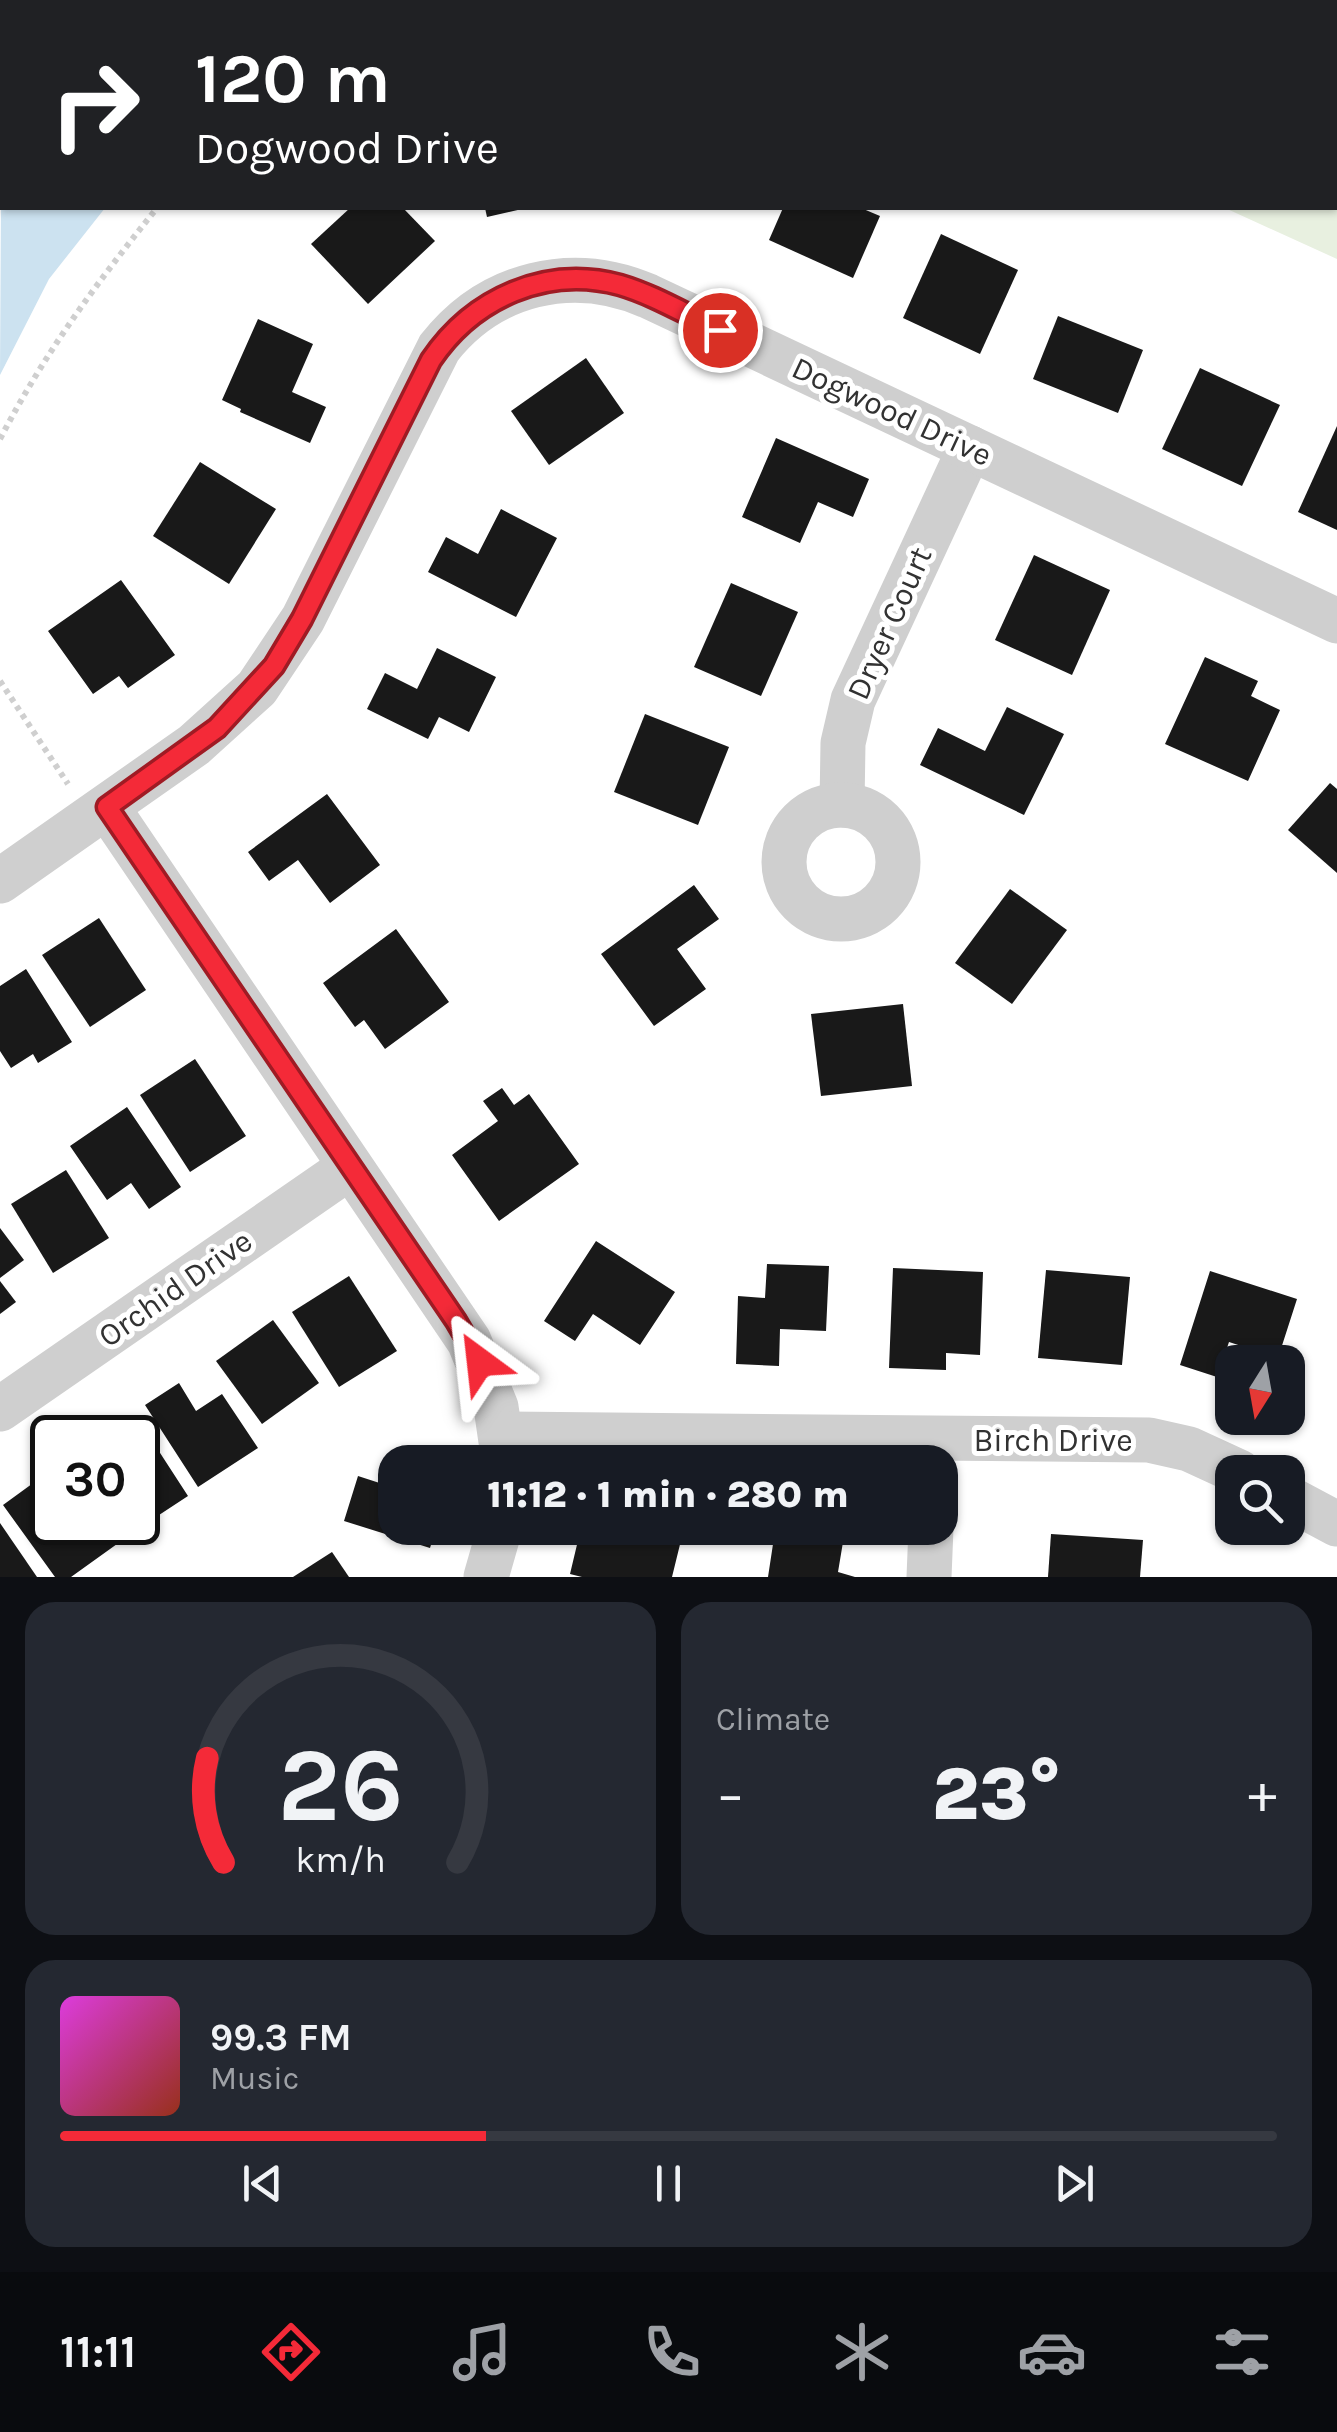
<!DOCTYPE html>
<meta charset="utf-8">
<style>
:root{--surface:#171b24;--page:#242831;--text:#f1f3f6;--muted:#9ea1a6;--line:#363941;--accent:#f42a38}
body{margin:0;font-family:Karla,sans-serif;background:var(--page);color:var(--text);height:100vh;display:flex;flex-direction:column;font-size:38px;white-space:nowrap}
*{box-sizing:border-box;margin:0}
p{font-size:32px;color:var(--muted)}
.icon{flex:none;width:55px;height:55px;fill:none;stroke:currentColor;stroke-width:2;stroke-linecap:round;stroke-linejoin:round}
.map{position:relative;height:1577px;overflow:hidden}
.drawer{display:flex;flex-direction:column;gap:25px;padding:25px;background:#0d0f14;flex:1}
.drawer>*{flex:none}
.banner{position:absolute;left:0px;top:0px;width:1338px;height:210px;box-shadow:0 2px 8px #0004;background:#202124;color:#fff;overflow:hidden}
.needle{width:65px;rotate:191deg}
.tools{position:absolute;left:1215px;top:1345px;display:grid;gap:20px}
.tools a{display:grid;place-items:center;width:90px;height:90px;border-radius:20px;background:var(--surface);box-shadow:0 2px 8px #0004;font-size:50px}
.speed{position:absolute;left:30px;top:1415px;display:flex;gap:20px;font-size:50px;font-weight:700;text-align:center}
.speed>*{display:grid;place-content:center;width:130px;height:130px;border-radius:50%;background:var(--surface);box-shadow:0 2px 8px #0004;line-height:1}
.speed .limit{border:5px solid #111;border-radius:15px;background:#fff;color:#111}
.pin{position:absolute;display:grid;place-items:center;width:85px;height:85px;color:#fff;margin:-42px;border:5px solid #fff;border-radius:50%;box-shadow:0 2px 10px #0007}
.me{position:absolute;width:110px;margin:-55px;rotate:330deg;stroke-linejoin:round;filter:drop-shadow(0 0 8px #0008)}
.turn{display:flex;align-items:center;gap:35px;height:210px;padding:0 30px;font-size:45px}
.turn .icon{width:130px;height:130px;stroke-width:2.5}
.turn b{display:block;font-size:70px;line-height:85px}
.big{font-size:75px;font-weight:800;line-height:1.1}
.drawer .tile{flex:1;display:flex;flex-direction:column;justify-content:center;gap:15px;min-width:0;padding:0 35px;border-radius:30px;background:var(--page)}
.drawer .dial{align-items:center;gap:0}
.dial svg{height:260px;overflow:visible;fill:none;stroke:var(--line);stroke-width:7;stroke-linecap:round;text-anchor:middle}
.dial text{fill:var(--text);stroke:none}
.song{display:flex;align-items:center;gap:30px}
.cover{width:120px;height:120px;border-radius:15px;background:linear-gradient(135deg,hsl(300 70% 55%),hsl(10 70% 35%))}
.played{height:10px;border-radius:5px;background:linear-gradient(90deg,var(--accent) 35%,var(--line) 35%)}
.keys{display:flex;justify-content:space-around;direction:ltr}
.heat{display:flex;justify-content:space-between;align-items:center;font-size:55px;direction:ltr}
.drawer .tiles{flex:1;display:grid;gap:25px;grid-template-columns:1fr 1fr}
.tile:last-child{grid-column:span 2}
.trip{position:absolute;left:378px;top:1445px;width:580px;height:100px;border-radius:30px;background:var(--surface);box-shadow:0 2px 8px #0004;font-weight:800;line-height:100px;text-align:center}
.dock{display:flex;height:160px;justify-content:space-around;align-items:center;background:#090b0e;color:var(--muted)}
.dock .icon{width:70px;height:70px}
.dock .current{color:var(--accent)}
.dock b{font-size:45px;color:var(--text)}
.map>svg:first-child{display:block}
.green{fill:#e8f0e0}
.water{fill:#cce2f0}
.building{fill:#191919}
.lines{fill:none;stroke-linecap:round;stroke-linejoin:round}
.path{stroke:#cfcfcf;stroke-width:6;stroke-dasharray:5 5;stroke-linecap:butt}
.minor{stroke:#cfcfcf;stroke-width:45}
.route-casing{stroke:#9f1b24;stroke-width:25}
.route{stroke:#f42a38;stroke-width:18}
.labels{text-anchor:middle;stroke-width:10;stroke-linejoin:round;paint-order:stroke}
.street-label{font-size:32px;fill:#323232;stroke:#fff}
</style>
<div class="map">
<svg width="1337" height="1577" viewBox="0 0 1337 1577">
<rect width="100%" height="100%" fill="#fff"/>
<!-- green -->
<path class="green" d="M 751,0 L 1337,0 L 1337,259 L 1225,208 L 1335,208 L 1335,2 Z"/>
<!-- water -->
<g class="water">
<path d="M 28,0 L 330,0 L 25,2 Z"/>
<path d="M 2,17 L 2,208 L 105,208 L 49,279 L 0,375 Z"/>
</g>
<!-- building -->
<g class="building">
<path d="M 350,208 L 403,208 L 435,241 L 368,304 L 311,244 Z"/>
<path d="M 485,208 L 522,208 L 522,209 L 487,217 Z"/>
<path d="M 783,208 L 861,208 L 880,216 L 853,278 L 769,240 Z"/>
<path d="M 941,234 L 1018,270 L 980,354 L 903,318 Z"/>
<path d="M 1058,316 L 1143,350 L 1118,413 L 1033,379 Z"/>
<path d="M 258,319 L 313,344 L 292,392 L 326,407 L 310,443 L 240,412 L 241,409 L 222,400 Z"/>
<path d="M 586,358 L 624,413 L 549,465 L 511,411 Z"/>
<path d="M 1200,368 L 1280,405 L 1242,486 L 1162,449 Z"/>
<path d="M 1337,426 L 1337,530 L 1298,512 Z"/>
<path d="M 776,438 L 869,479 L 853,517 L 818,502 L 800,543 L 742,517 Z"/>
<path d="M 200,462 L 276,509 L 229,584 L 153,536 Z"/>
<path d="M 501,509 L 557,538 L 516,617 L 428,572 L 446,537 L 478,554 Z"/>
<path d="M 1034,555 L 1110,590 L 1072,675 L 995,640 Z"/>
<path d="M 121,580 L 175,655 L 128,688 L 119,676 L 93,694 L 48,631 Z"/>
<path d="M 731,583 L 798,612 L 761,696 L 694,667 Z"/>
<path d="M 437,648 L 496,677 L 469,732 L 439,717 L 428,739 L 367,709 L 385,673 L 417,689 Z"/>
<path d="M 1205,657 L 1258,681 L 1251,696 L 1280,710 L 1248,781 L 1165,744 Z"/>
<path d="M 1007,707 L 1064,734 L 1024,815 L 920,765 L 938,728 L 985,751 Z"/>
<path d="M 645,714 L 729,747 L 698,825 L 614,792 Z"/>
<path d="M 1330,783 L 1337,789 L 1337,873 L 1288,830 Z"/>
<path d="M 327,794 L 380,865 L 330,903 L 298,860 L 269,881 L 248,852 Z"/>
<path d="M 694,885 L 719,919 L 677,949 L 706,989 L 654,1026 L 601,954 Z"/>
<path d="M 1010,889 L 1067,930 L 1012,1004 L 955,963 Z"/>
<path d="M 99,918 L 146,990 L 90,1027 L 42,955 Z"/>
<path d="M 396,929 L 449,1002 L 385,1049 L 364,1020 L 355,1027 L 323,983 Z"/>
<path d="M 26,969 L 72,1042 L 38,1063 L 33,1054 L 11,1068 L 0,1051 L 0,986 Z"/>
<path d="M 903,1004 L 912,1086 L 821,1096 L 811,1014 Z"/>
<path d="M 195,1059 L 246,1136 L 190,1172 L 140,1095 Z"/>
<path d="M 502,1088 L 514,1105 L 529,1094 L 579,1164 L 499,1221 L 452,1155 L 498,1121 L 483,1101 Z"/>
<path d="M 127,1107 L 181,1187 L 149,1209 L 131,1183 L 107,1200 L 70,1146 Z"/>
<path d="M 66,1170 L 109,1238 L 53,1273 L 11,1204 Z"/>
<path d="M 0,1228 L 24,1260 L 0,1278 Z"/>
<path d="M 596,1241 L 675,1292 L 640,1345 L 593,1314 L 575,1341 L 544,1321 Z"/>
<path d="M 767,1264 L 829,1266 L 826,1331 L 780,1329 L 779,1366 L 736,1364 L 738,1296 L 765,1298 Z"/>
<path d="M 893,1268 L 983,1272 L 980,1355 L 946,1353 L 946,1370 L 889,1368 Z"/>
<path d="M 1046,1270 L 1130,1277 L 1122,1365 L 1038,1358 Z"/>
<path d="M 1210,1271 L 1297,1299 L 1278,1358 L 1229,1342 L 1217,1377 L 1180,1365 Z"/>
<path d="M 349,1276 L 397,1351 L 339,1387 L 292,1312 Z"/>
<path d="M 0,1281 L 16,1302 L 0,1314 Z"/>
<path d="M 273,1320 L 319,1383 L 262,1424 L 216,1361 Z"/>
<path d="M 179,1383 L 196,1411 L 222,1394 L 258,1448 L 198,1487 L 145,1405 Z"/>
<path d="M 151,1439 L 188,1496 L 127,1536 L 118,1522 L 138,1522 L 138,1448 Z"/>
<path d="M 358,1476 L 395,1488 L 395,1528 L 436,1528 L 430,1548 L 344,1521 Z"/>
<path d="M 36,1481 L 52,1502 L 52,1522 L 102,1522 L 117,1544 L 71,1577 L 55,1577 L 3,1505 Z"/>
<path d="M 0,1523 L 37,1577 L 0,1577 Z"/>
<path d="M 614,1528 L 684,1528 L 672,1577 L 582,1577 L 570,1574 L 580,1532 L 611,1539 Z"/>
<path d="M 775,1531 L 843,1542 L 838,1572 L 855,1577 L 768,1577 Z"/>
<path d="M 1051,1534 L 1143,1540 L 1140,1577 L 1048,1577 Z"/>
<path d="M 332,1552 L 349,1577 L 293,1577 Z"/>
</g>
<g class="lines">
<!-- path -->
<g class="path">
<path d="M 1168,0 L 1176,2"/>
<path d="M 370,2 L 373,0"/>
<path d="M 1335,48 L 1337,48"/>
<path d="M 0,439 C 46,351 95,285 157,208"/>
<path d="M 0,681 L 68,784"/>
</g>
<!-- minor -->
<g class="minor">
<path d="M 842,805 L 843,743 L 853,700 L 970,448"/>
<circle cx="841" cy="862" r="57"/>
<path d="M 107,807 L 469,1341 L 496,1407 L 504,1462"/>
<path d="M 0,881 L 194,745 L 257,688 L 303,619 L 439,348 C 490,283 572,263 648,296 L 1337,621"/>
<path d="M 0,1409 L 350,1167"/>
<path d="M 501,1434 L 1149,1440 L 1189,1449 L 1239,1472"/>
<path d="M 1288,1498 L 1337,1524"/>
<path d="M 486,1577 L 500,1528"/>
<path d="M 929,1577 L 931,1528"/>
</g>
</g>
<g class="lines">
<defs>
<path id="route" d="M 480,1362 L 456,1321 L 107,807 L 217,728 L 274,666 L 302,619 L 431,360 C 473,298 546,265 620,285 C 654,295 687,315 720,330"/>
</defs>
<!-- route casing -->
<use href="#route" class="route-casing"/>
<!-- route -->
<use href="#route" class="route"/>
</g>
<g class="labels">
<!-- street labels -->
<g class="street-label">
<text transform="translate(892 411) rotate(25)" y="11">Dogwood Drive</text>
<text transform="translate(889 623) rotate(-66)" y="11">Dryer Court</text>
<text transform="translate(175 1288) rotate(-35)" y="11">Orchid Drive</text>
<text x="1053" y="1451">Birch Drive</text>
</g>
</g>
</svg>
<div class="tools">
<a><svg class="needle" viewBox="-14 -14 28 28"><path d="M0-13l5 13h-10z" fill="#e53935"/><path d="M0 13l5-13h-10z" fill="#9ea1a6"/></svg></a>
<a><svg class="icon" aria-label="search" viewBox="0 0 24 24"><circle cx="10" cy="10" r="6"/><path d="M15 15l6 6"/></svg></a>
</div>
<div class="speed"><div class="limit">30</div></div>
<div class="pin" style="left:720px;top:330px;background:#d93025"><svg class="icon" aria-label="arrive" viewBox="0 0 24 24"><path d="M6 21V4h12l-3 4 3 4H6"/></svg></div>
<svg class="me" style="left:480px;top:1362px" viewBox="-20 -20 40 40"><path d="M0-17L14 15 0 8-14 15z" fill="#f42a38" stroke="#fff" stroke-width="4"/></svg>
<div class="trip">11:12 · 1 min · 280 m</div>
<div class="banner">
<div class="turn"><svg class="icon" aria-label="right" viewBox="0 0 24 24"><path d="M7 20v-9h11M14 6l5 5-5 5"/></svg><div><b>120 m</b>Dogwood Drive</div></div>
</div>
</div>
<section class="drawer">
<div class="tiles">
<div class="tile dial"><svg viewBox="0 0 100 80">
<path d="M14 69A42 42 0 1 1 86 69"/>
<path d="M14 69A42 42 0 0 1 9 37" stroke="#f42a38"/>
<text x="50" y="56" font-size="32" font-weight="700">26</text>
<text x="50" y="72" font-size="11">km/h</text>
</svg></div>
<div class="tile"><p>Climate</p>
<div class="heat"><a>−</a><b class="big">23°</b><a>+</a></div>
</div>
<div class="tile">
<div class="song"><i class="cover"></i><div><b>99.3 FM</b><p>Music</p></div></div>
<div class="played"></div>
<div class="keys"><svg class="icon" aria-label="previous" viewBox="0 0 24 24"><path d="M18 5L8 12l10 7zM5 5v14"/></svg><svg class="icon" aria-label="pause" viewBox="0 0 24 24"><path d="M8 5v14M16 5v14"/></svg><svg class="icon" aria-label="next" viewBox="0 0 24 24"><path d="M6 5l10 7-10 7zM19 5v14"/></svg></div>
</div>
</div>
</section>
<nav class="dock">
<b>11:11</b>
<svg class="icon current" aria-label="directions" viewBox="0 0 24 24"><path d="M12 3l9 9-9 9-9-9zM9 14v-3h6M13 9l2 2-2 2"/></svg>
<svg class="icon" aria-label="music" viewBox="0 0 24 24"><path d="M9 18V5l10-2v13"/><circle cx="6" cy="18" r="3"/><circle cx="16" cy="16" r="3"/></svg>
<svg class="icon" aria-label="phone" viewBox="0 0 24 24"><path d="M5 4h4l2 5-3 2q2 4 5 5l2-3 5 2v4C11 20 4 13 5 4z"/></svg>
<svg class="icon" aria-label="climate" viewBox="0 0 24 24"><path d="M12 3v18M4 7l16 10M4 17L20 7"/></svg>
<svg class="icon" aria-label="car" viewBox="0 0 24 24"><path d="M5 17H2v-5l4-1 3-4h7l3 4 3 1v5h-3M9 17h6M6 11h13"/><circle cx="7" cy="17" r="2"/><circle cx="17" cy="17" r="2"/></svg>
<svg class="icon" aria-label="filters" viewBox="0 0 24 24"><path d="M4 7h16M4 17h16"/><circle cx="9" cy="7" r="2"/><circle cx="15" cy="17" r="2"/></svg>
</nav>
